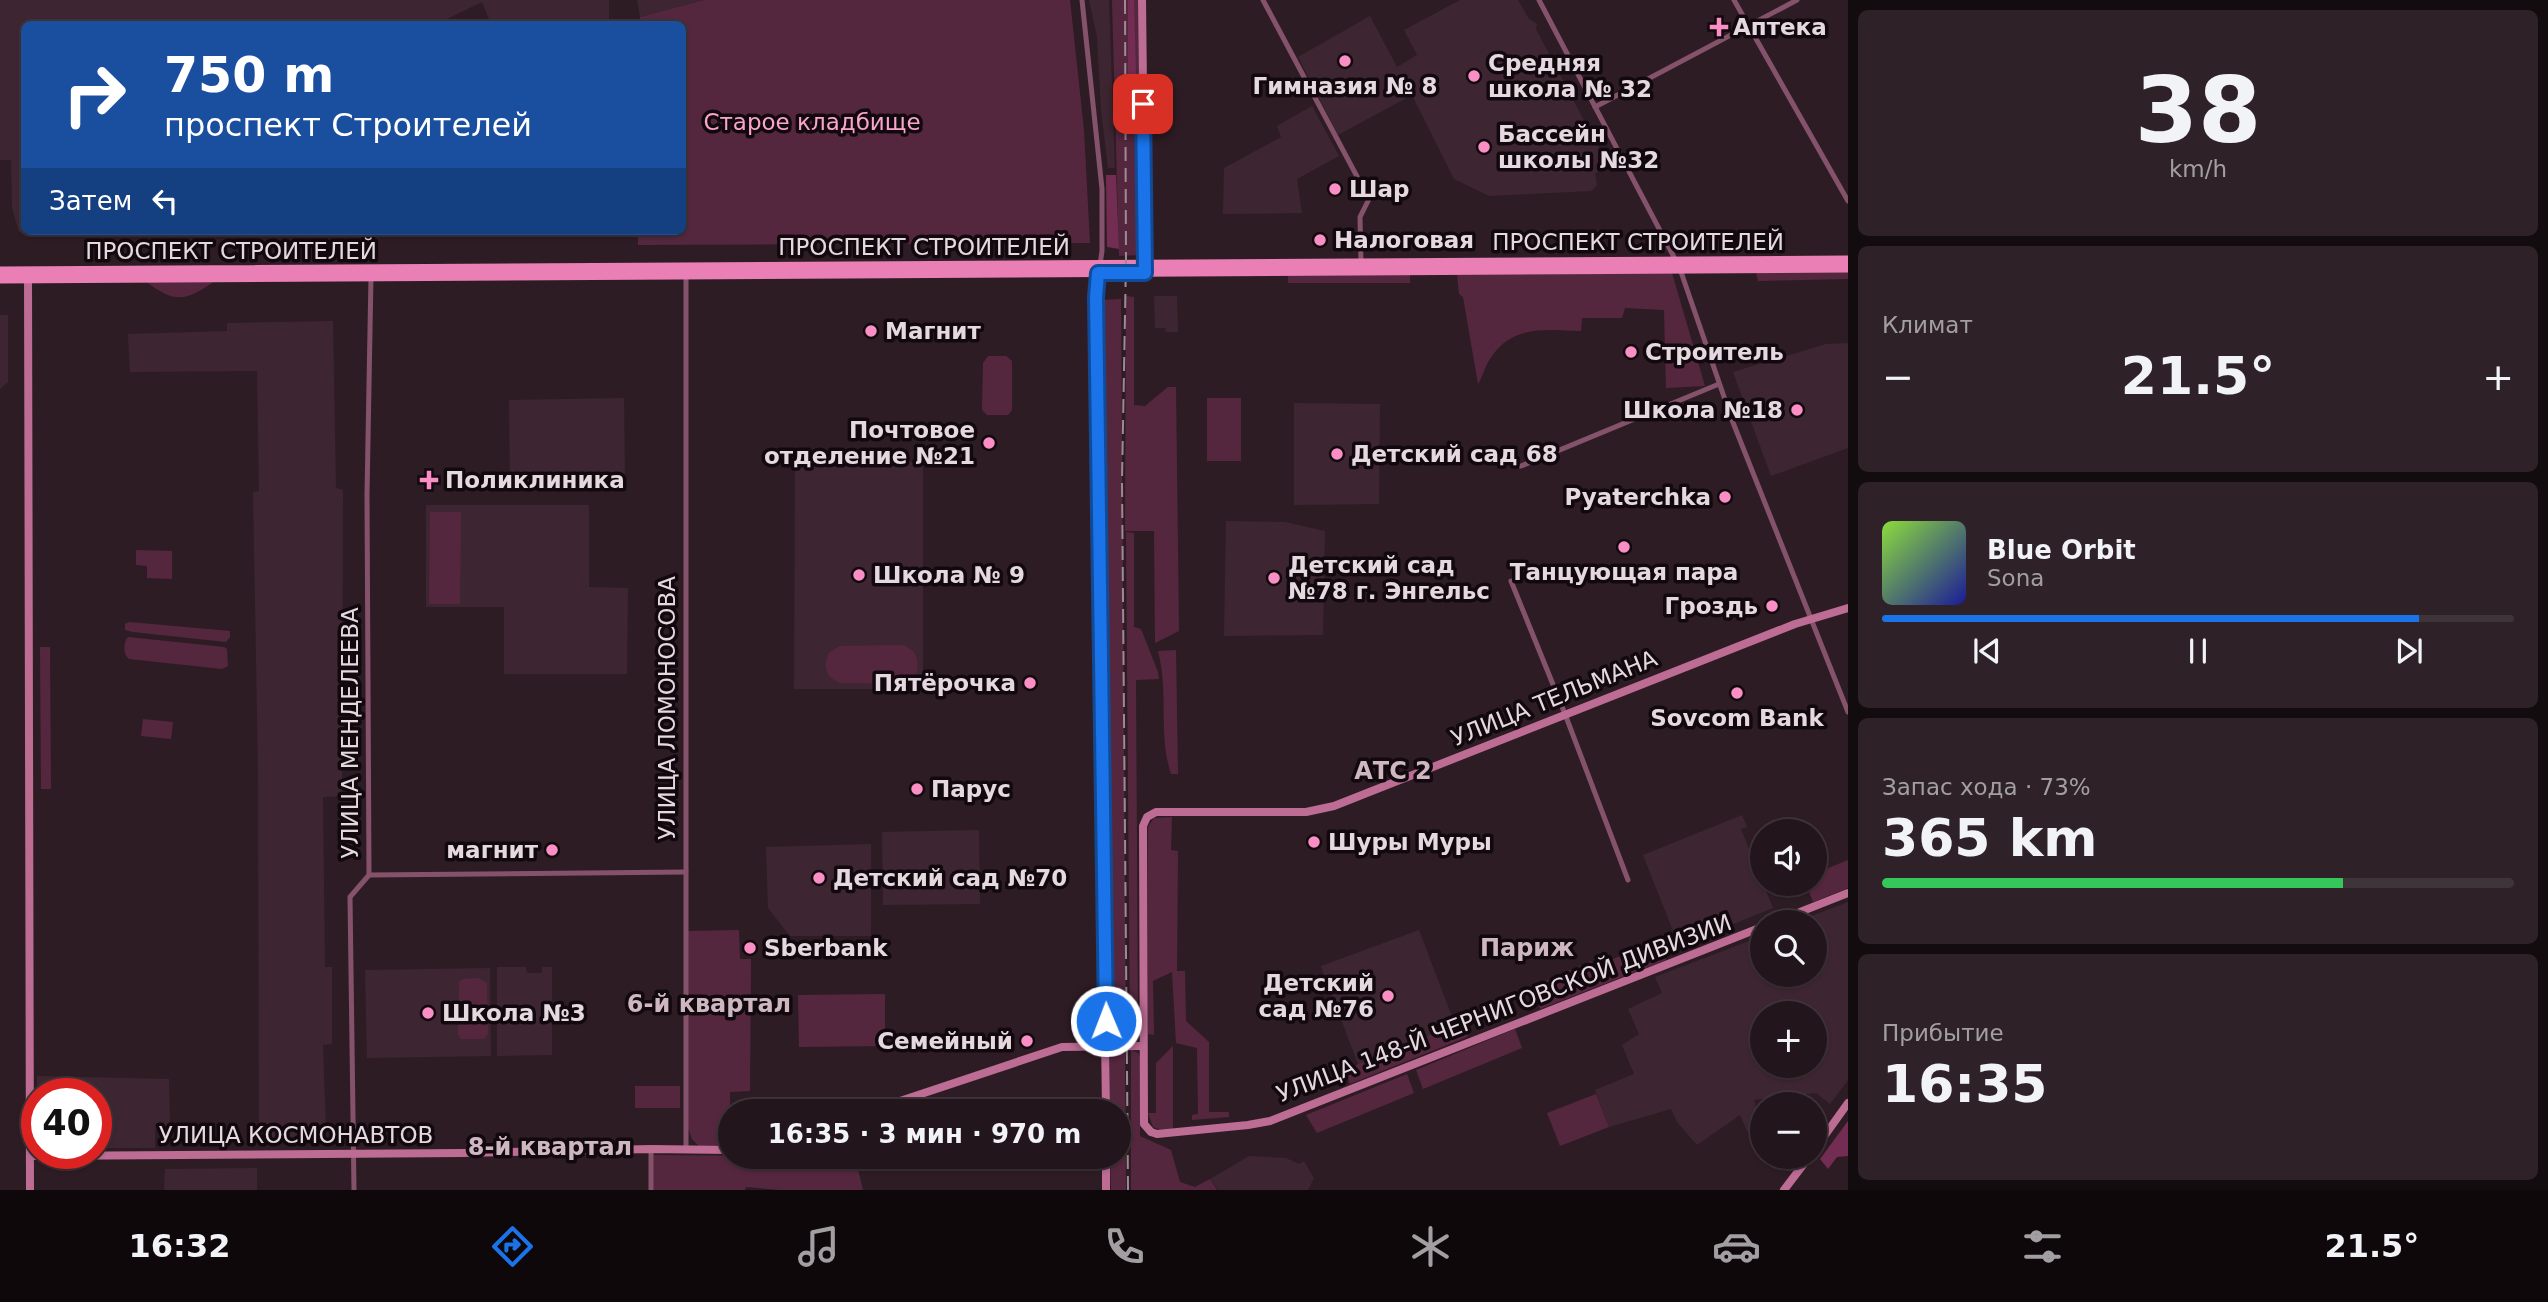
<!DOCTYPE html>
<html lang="ru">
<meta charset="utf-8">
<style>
:root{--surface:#22151b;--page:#2e2228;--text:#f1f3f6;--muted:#a29fa3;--line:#3f343a;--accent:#1a73e8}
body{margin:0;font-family:"DejaVu Sans",sans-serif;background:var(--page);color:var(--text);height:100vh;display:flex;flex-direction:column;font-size:26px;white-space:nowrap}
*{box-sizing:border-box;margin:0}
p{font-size:23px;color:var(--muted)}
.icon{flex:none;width:38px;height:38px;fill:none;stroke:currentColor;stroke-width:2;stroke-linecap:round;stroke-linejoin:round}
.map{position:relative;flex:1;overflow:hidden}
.details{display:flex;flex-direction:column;gap:10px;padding:10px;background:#130c0f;width:700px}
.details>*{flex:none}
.banner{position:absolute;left:21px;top:21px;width:665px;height:214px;border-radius:10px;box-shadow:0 2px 5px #0004,0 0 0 2px var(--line);background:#1a4fa0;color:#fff;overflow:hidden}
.tools{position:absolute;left:1750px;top:819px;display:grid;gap:14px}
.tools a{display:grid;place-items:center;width:77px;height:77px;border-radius:50%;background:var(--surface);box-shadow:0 2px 5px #0004,0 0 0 2px var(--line);font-size:35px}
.speed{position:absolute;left:21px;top:1078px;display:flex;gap:14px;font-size:35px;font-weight:700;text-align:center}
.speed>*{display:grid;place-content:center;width:91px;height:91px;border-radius:50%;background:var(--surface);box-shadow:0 2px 5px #0004,0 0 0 2px var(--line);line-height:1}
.speed .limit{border:10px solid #d22;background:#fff;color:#111}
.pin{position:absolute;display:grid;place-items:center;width:60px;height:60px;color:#fff;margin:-30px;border-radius:14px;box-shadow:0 4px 10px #0006}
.me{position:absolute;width:77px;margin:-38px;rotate:359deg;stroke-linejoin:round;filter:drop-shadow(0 0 5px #0008)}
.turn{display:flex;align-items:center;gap:24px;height:147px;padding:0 28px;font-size:32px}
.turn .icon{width:91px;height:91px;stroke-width:2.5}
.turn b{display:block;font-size:49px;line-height:60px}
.then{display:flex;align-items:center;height:66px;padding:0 28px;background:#0003;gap:14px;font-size:26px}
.big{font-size:52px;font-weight:800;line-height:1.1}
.details .widget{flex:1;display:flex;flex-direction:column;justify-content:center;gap:10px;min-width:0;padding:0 24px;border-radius:10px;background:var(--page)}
.details .dial{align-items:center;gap:0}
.dial b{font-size:91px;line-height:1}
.song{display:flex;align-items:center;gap:21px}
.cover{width:84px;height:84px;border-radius:10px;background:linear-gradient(135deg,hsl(90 70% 55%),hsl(240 70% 35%))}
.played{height:7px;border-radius:4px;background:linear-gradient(90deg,var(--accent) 85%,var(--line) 85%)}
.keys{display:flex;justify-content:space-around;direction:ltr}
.heat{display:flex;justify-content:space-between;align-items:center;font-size:38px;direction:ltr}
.charge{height:10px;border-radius:5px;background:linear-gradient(90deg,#34c759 73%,var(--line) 0)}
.trip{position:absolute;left:718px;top:1099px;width:413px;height:70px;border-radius:35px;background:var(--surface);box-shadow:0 2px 5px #0004,0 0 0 2px var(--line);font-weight:800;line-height:70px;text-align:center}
.tab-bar{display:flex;height:112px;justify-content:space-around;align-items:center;background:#0e080b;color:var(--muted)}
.tab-bar .icon{width:49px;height:49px}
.tab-bar .on{color:var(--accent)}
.tab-bar b{font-size:32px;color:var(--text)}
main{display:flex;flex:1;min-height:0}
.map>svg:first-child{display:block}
.built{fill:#3d2631;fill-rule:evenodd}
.green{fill:#55273f}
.forest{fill:#732c52}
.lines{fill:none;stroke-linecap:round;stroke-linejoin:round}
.street{stroke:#85526b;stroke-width:5}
.secondary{stroke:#bd6c94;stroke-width:8}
.primary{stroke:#e97fb4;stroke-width:9}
.rail{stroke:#9b8c93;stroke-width:2;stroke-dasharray:14 7;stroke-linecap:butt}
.route-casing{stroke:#114b97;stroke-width:18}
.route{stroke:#1a73e8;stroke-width:12}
.poi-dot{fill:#fb8fc5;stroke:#11090d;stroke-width:2.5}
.labels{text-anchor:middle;stroke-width:7;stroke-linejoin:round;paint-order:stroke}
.poi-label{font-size:23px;font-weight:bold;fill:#e5d8de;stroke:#11090d;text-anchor:start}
.park-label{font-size:23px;fill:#f9a4cd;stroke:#11090d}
.street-label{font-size:23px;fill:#e5d8de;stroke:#11090d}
.neighbourhood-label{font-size:24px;font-weight:bold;fill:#cfb7c1;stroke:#11090d}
</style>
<main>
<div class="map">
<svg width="1848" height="1190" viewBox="0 0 1848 1190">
<rect width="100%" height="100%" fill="#2e1c24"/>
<!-- built -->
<g class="built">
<path d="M 0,0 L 609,0 L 609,24 L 491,24 L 482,2 L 437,24 L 24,24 L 24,231 L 52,231 L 52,236 L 19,232 L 12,208 L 11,160 L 0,160 Z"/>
<path d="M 637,0 L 704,0 L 640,17 Z"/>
<path d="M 1089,0 L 1109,0 L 1115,168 L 1108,168 L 1101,110 L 1097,37 Z"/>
<path d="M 1460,0 L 1518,0 L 1529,19 L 1537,24 L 1536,29 L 1607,164 L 1595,174 L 1597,185 L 1591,191 L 1489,196 L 1454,179 L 1412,95 L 1338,135 L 1298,57 L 1370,16 L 1397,67 L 1417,55 L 1404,30 Z"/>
<path d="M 1312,106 L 1339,156 L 1297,179 L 1302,213 L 1223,214 L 1224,168 L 1281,137 L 1277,126 Z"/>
<rect x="65" y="231" width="185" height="5"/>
<path d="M 1154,296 L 1177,296 L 1178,332 L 1166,332 L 1165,328 L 1155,328 Z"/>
<path d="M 0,315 L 8,315 L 8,382 L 0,389 Z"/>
<path d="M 333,321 L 336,488 L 343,490 L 342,796 L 323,797 L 325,967 L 332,967 L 332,1044 L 323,1045 L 326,1129 L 317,1141 L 259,1138 L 258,769 L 253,492 L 259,491 L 257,371 L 130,372 L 128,334 L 227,331 L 227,323 Z"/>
<path d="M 1848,343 L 1848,448 L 1771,476 L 1733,372 L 1826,344 Z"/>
<path d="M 624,398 L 625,481 L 510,482 L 509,400 Z"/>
<path d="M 1294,403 L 1380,404 L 1379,504 L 1294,505 Z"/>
<path d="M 795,462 L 923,462 L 923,689 L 794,689 Z"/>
<path d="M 426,505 L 589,505 L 589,587 L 628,588 L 627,674 L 504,674 L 504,607 L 426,607 Z"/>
<path d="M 1226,521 L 1285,522 L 1325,531 L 1323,635 L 1224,636 Z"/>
<path d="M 1742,815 L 1747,827 L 1741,829 L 1773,908 L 1679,946 L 1643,855 Z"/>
<path d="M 979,830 L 980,904 L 883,905 L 882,832 Z"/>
<path d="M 871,844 L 871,936 L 790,936 L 768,908 L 766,847 Z"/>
<path d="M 1848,902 L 1848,1080 L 1830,1104 L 1816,1093 L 1754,1100 L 1761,1125 L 1747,1131 L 1740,1115 L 1697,1145 L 1677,1122 L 1671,1109 L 1609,1127 L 1595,1090 L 1634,1074 L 1622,1045 L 1639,1034 L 1628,1009 L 1662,993 L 1655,977 L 1762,936 L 1762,975 L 1815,975 L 1815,922 L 1796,922 ZM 1762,1013 L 1815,1013 L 1815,1066 L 1762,1066 Z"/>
<path d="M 1419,930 L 1455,1025 L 1358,1064 L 1321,966 Z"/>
<path d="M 497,967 L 526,967 L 527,973 L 542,973 L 542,967 L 552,967 L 552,1055 L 497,1056 Z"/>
<path d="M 490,968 L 491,1056 L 367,1058 L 365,970 Z"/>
<path d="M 37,1076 L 169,1079 L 170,1128 L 155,1129 L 155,1148 L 96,1148 L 96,1094 L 37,1094 Z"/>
<path d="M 1249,1156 L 1286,1158 L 1299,1164 L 1304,1161 L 1314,1178 L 1308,1190 L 1218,1190 L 1210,1179 Z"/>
<path d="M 257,1168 L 257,1190 L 164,1190 L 165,1169 Z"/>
</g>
<!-- green -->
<g class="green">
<path d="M 704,0 L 1070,0 L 1084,130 L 1090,243 L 638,245 L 638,231 L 682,231 L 682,24 L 640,24 L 640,17 Z"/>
<path d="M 1112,0 L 1138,0 L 1140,255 L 1119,256 Z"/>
<path d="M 1848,271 L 1848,279 L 1758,281 L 1756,272 Z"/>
<path d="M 1672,273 L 1705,386 L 1666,388 L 1664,310 L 1625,308 L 1622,318 L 1582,318 L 1581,331 C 1546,330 1512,324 1490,359 C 1485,366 1483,376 1478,384 L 1463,297 L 1459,294 L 1457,275 Z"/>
<path d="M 1410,274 L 1410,283 L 1288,283 L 1288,275 Z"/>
<path d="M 144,280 L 216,280 C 185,302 175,304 144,280 Z"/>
<path d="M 1126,296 L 1134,297 L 1134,405 L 1145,406 L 1168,387 L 1176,387 L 1179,631 L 1155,643 L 1154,531 L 1125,531 Z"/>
<path d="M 1121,299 L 1126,1039 L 1115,1040 L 1111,1037 L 1108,1023 L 1108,839 L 1104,824 L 1099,300 Z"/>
<path d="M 988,356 L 1006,356 L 1012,361 L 1012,410 L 1008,415 L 987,415 L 982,410 L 983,363 Z"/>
<rect x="1207" y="398" width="34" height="63"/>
<path d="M 430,512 L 461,512 L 460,604 L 429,604 Z"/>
<path d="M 1126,532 L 1134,533 L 1134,627 L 1141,629 L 1158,672 L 1159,679 L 1136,680 L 1138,1032 L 1135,1039 L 1130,1040 Z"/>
<path d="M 136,550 L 172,551 L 172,579 L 147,578 L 147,566 L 136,565 Z"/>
<path d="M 129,622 L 230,631 L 230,637 L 226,642 L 133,632 L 125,630 L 125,624 Z"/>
<path d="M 128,637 L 224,647 L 227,649 L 228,666 L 222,669 L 129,659 C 123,655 123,642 128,637 Z"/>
<path d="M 902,645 C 917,650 920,661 916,675 L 904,684 L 841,683 C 827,679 822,666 829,653 L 840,646 Z"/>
<path d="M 40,647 L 50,647 L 51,789 L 41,789 Z"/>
<path d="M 1176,650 L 1178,774 L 1171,774 C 1158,734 1169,693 1158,651 Z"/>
<path d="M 143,719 L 173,722 L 171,739 L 141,736 Z"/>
<path d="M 1172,817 L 1171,850 L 1178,851 L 1177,971 L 1185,971 L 1186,1021 L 1209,1042 L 1209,1112 L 1229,1112 L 1229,1117 L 1192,1120 L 1192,1115 L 1198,1114 L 1197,1048 L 1176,1043 L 1172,972 L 1153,981 L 1154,1035 L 1148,1034 L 1148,827 L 1154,818 Z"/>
<path d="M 1819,854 L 1826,869 L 1848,860 L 1848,888 L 1813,902 L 1806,884 L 1815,884 L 1815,856 Z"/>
<path d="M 739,930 L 740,959 L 751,959 L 750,1091 L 730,1092 L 730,1147 L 699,1146 L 692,1139 L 688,1128 L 688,931 Z"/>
<path d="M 1659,941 L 1666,960 L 1540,1009 L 1532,987 L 1591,961 L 1595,966 Z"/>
<path d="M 478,978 L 487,983 L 488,1034 L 484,1039 L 461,1039 L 458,1034 L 459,982 L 463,979 Z"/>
<path d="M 885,994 L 885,1046 L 799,1047 L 798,995 Z"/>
<path d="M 1455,1025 L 1471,1027 L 1467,1037 L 1350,1084 L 1346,1073 L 1358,1064 Z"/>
<path d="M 1515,1029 L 1522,1048 L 1423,1089 L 1416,1070 Z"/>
<path d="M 1173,1046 L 1173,1129 L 1161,1130 L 1153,1127 L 1148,1113 L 1156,1113 L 1156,1063 Z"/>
<path d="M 1131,1050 L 1138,1053 L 1140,1057 L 1140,1136 L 1171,1150 L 1180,1182 L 1195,1187 L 1210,1179 L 1217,1190 L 1131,1190 Z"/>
<path d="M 1113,1051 L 1125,1051 L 1126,1190 L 1111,1190 L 1110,1157 L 1118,1157 L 1118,1111 L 1110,1111 L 1110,1055 Z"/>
<path d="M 1407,1074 L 1414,1093 L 1317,1133 L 1306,1115 Z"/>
<rect x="635" y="1086" width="45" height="22"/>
<path d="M 1596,1094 L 1609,1127 L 1560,1146 L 1547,1113 Z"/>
<path d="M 653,1155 L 855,1157 L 863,1190 L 780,1190 L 746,1187 L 745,1190 L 653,1190 Z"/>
</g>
<!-- forest -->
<g class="forest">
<path d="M 1128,0 L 1134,0 L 1137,111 L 1128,102 Z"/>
<path d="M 1106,175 L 1116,175 L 1119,249 L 1107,247 Z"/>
<path d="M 1848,1121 L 1848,1156 L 1837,1157 L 1828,1169 L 1820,1159 Z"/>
</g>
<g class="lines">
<!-- street -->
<g class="street">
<path d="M 1082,0 L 1102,189 L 1102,251 L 1100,265"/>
<path d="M 1263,0 L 1369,199 L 1360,217 L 1361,263"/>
<path d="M 1539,0 L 1676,261"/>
<path d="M 1734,0 L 1848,201"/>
<path d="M 1595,107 L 1797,0"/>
<path d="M 1680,269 L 1732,420 L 1848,712"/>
<path d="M 1521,466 L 1719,384"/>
<path d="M 1511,581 L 1565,714 L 1628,880"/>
<path d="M 369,875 L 686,872"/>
<path d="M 686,1149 L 686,276"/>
<path d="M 354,1190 L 350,897 L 369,875 L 367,494 L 371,276"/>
<path d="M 651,1190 L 651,1149"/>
</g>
<!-- secondary -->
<g class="secondary">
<path d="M 1142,0 L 1145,265"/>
<path d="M 28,272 L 30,1190"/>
<path d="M 1098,273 L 1097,417 L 1106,1111"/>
<path d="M 1775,922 L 1848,893"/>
<path d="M 1762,927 L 1270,1121 L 1248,1125 L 1157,1134 L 1151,1132 L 1144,1124 L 1143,826 L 1147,817 L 1156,812 L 1306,812 L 1334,806 L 1795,624 L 1848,608"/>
<path d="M 870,1111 L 1062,1047 L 1143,1046"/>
<path d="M 1815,1149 L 1848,1103"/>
<path d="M 30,1156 L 462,1153 L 651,1149 L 730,1150"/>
<path d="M 1106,1157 L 1106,1190"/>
<path d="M 1784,1190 L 1809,1157"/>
</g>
<!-- primary -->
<g class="primary">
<path d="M 0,271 L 1848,260"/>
<path d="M 0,279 L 1848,268"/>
</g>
<!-- rail -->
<path class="rail" d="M 1125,0 L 1126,261 L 1122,480 L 1128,1190"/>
</g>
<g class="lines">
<defs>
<path id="route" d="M 1106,1021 L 1096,297 L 1098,273 L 1145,273 L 1143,104"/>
</defs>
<!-- route casing -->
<use href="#route" class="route-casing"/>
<!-- route -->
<use href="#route" class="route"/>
</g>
<!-- markers -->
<g class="poi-dot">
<path d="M1715.5 16.5h7v7h7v7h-7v7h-7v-7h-7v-7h7z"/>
<circle cx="1345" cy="61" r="7"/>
<circle cx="1474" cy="76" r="7"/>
<circle cx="1484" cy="147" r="7"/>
<circle cx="1335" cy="189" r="7"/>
<circle cx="1320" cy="240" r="7"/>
<circle cx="871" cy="331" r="7"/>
<circle cx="1631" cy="352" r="7"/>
<circle cx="1797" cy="410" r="7"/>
<circle cx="989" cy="443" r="7"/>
<circle cx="1337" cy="454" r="7"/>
<path d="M425.5 469.5h7v7h7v7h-7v7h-7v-7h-7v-7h7z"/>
<circle cx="1725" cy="497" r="7"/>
<circle cx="1624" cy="547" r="7"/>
<circle cx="859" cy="575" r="7"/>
<circle cx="1274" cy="578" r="7"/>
<circle cx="1772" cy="606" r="7"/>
<circle cx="1030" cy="683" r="7"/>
<circle cx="1737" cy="693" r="7"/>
<circle cx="917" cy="789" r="7"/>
<circle cx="1314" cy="842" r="7"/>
<circle cx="552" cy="850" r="7"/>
<circle cx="819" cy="878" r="7"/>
<circle cx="750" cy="948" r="7"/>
<circle cx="1388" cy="996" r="7"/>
<circle cx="428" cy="1013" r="7"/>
<circle cx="1027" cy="1041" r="7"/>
</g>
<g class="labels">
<!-- poi labels -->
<g class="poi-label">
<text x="1733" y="35">Аптека</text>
<text x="1488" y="71">Средняя<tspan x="1488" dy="26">школа № 32</tspan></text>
<text x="1345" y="94" text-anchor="middle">Гимназия № 8</text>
<text x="1498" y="142">Бассейн<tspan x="1498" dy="26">школы №32</tspan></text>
<text x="1349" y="197">Шар</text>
<text x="1334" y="248">Налоговая</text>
<text x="885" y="339">Магнит</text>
<text x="1645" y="360">Строитель</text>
<text x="1783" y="418" text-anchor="end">Школа №18</text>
<text x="975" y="438" text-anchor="end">Почтовое<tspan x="975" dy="26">отделение №21</tspan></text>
<text x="1351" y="462">Детский сад 68</text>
<text x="445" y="488">Поликлиника</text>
<text x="1711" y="505" text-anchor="end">Pyaterchka</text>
<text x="1288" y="573">Детский сад<tspan x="1288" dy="26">№78 г. Энгельс</tspan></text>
<text x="1624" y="580" text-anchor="middle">Танцующая пара</text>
<text x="873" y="583">Школа № 9</text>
<text x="1758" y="614" text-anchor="end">Гроздь</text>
<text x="1016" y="691" text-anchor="end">Пятёрочка</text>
<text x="1737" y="726" text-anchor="middle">Sovcom Bank</text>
<text x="931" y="797">Парус</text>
<text x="1328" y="850">Шуры Муры</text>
<text x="538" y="858" text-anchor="end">магнит</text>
<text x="833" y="886">Детский сад №70</text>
<text x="764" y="956">Sberbank</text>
<text x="1374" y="991" text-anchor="end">Детский<tspan x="1374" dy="26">сад №76</tspan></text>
<text x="442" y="1021">Школа №3</text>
<text x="1013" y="1049" text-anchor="end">Семейный</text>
</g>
<!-- park labels -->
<g class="park-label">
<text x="812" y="130">Старое кладбище</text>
</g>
<!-- street labels -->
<g class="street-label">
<text x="1638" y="250">ПРОСПЕКТ СТРОИТЕЛЕЙ</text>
<text x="924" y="255">ПРОСПЕКТ СТРОИТЕЛЕЙ</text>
<text x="231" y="259">ПРОСПЕКТ СТРОИТЕЛЕЙ</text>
<text transform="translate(1554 698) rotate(-22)" y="8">УЛИЦА ТЕЛЬМАНА</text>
<text transform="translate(667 708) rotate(-90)" y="8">УЛИЦА ЛОМОНОСОВА</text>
<text transform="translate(350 733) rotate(-90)" y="8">УЛИЦА МЕНДЕЛЕЕВА</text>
<text transform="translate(1504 1008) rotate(-21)" y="8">УЛИЦА 148-Й ЧЕРНИГОВСКОЙ ДИВИЗИИ</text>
<text x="296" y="1143">УЛИЦА КОСМОНАВТОВ</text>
</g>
<!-- neighbourhood labels -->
<g class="neighbourhood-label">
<text x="1393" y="779">АТС 2</text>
<text x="1527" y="956">Париж</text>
<text x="709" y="1012">6-й квартал</text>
<text x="550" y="1155">8-й квартал</text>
</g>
</g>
</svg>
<div class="tools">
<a><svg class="icon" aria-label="sound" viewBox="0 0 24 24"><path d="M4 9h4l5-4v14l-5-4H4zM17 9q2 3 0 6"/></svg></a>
<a><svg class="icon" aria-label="search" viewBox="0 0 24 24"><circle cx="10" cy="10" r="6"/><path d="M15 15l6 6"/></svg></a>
<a>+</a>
<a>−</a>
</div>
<div class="speed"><div class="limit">40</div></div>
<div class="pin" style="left:1143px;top:104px;background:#d93025"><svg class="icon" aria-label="arrive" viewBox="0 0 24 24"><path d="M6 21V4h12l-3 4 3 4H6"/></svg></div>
<svg class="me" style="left:1106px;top:1021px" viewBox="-20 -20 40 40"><circle r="17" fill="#1a73e8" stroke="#fff" stroke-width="3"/><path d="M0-11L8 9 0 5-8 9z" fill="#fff"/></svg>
<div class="trip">16:35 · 3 мин · 970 m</div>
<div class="banner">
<div class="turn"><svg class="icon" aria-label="right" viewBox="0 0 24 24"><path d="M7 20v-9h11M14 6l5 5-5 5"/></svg><div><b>750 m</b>проспект Строителей</div></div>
<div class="then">Затем<svg class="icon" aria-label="left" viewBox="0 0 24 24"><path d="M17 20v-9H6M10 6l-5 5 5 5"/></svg></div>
</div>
</div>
<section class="details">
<div class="widget dial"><b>38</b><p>km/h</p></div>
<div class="widget"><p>Климат</p>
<div class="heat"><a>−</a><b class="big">21.5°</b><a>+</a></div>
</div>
<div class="widget">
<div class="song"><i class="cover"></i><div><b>Blue Orbit</b><p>Sona</p></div></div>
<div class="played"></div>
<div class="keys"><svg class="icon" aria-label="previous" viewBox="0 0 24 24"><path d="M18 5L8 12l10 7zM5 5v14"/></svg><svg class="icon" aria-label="pause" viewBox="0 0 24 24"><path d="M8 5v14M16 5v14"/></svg><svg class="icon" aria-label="next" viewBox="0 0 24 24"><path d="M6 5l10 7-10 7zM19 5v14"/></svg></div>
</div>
<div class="widget"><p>Запас хода · 73%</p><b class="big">365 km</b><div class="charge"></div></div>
<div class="widget"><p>Прибытие</p><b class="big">16:35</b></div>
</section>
</main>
<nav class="tab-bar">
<b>16:32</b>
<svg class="icon on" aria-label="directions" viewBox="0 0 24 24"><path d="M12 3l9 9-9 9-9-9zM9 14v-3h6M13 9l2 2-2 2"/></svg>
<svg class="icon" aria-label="music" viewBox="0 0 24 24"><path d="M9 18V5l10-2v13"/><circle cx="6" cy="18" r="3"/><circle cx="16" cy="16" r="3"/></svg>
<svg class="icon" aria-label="phone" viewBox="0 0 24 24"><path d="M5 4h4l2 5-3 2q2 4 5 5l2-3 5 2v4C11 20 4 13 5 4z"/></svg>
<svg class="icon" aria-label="climate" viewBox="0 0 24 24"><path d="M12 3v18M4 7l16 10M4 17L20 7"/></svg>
<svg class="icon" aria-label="car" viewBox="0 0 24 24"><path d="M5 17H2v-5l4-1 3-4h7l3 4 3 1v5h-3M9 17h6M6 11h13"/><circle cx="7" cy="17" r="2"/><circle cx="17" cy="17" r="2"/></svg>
<svg class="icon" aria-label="filters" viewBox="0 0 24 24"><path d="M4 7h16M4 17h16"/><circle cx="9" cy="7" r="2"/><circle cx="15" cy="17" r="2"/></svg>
<b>21.5°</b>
</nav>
